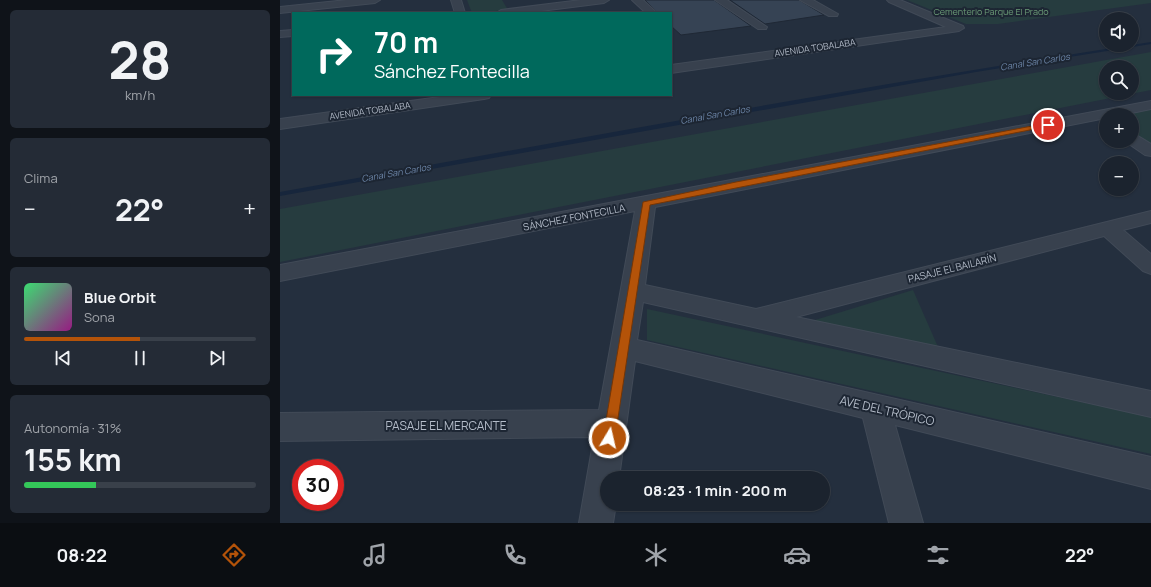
<!DOCTYPE html>
<html lang="es">
<meta charset="utf-8">
<style>
:root{--surface:#1b232e;--page:#242b36;--text:#f1f3f6;--muted:#a0a4aa;--line:#39404a;--accent:#b45309}
body{margin:0;font-family:Manrope,sans-serif;background:var(--page);color:var(--text);height:100vh;display:flex;flex-direction:column;font-size:15px;white-space:nowrap}
*{box-sizing:border-box;margin:0}
p{font-size:13px;color:var(--muted)}
.icon{flex:none;width:22px;height:22px;fill:none;stroke:currentColor;stroke-width:2;stroke-linecap:round;stroke-linejoin:round}
.map{position:relative;flex:1;overflow:hidden}
.details{display:flex;flex-direction:column;gap:10px;padding:10px;background:#0f1319;width:280px}
.details>*{flex:none}
.top-card{position:absolute;left:12px;top:12px;width:380px;height:84px;border-radius:0px;box-shadow:0 1px 3px #0004,0 0 0 1px var(--line);background:#00695c;color:#fff;overflow:hidden}
.controls{position:absolute;left:819px;top:12px;display:grid;gap:8px}
.controls a{display:grid;place-items:center;width:40px;height:40px;border-radius:50%;background:var(--surface);box-shadow:0 1px 3px #0004,0 0 0 1px var(--line);font-size:20px}
.speed{position:absolute;left:12px;top:459px;display:flex;gap:8px;font-size:20px;font-weight:700;text-align:center}
.speed>*{display:grid;place-content:center;width:52px;height:52px;border-radius:50%;background:var(--surface);box-shadow:0 1px 3px #0004,0 0 0 1px var(--line);line-height:1}
.speed .limit{border:6px solid #d22;background:#fff;color:#111}
.pin{position:absolute;display:grid;place-items:center;width:34px;height:34px;color:#fff;margin:-17px;border:2px solid #fff;border-radius:50%;box-shadow:0 1px 4px #0007}
.me{position:absolute;width:44px;margin:-22px;rotate:9deg;stroke-linejoin:round;filter:drop-shadow(0 0 3px #0008)}
.turn{display:flex;align-items:center;gap:14px;height:84px;padding:0 16px;font-size:18px}
.turn .icon{width:52px;height:52px;stroke-width:2.5}
.turn b{display:block;font-size:28px;line-height:34px}
.big{font-size:30px;font-weight:700;line-height:1.1}
.details .card{flex:1;display:flex;flex-direction:column;justify-content:center;gap:6px;min-width:0;padding:0 14px;border-radius:6px;background:var(--page)}
.details .dial{align-items:center;gap:0}
.dial b{font-size:52px;line-height:1}
.song{display:flex;align-items:center;gap:12px}
.cover{width:48px;height:48px;border-radius:6px;background:linear-gradient(135deg,hsl(140 70% 55%),hsl(310 70% 35%))}
.played{height:4px;border-radius:2px;background:linear-gradient(90deg,var(--accent) 50%,var(--line) 50%)}
.keys{display:flex;justify-content:space-around;direction:ltr}
.heat{display:flex;justify-content:space-between;align-items:center;font-size:22px;direction:ltr}
.charge{height:6px;border-radius:3px;background:linear-gradient(90deg,#34c759 31%,var(--line) 0)}
.trip{position:absolute;left:320px;top:471px;width:230px;height:40px;border-radius:20px;background:var(--surface);box-shadow:0 1px 3px #0004,0 0 0 1px var(--line);font-weight:700;line-height:40px;text-align:center}
.dock{display:flex;height:64px;justify-content:space-around;align-items:center;background:#0b0e12;color:var(--muted)}
.dock .icon{width:28px;height:28px}
.dock .selected{color:var(--accent)}
.dock b{font-size:18px;color:var(--text)}
main{display:flex;flex:1;min-height:0}
.map>svg:first-child{display:block}
.green{fill:#263c3f;fill-rule:evenodd}
.lines{fill:none;stroke-linecap:round;stroke-linejoin:round}
.stream{fill:#17263c;fill-rule:evenodd}
.building{fill:#364354;stroke:#1f2835}
.minor-casing{stroke:#414a57;stroke-width:2}
.minor{fill:#38414e;fill-rule:evenodd}
.route{fill:#b45309;stroke:#753606}
.labels{text-anchor:middle;stroke-width:4;stroke-linejoin:round;paint-order:stroke}
.far-park-label{font-size:9px;fill:#6b9a76;stroke:#1d2633}
.far-street-label{font-size:9px;fill:#b4bcc9;stroke:#1d2633}
.far-water-label{font-size:9px;font-style:italic;fill:#6d86a8;stroke:#1d2633}
.street-label{font-size:10px;fill:#b4bcc9;stroke:#1d2633}
.near-street-label{font-size:12px;fill:#b4bcc9;stroke:#1d2633}
</style>
<main>
<section class="details">
<div class="card dial"><b>28</b><p>km/h</p></div>
<div class="card"><p>Clima</p>
<div class="heat"><a>−</a><b class="big">22°</b><a>+</a></div>
</div>
<div class="card">
<div class="song"><i class="cover"></i><div><b>Blue Orbit</b><p>Sona</p></div></div>
<div class="played"></div>
<div class="keys"><svg class="icon" aria-label="previous" viewBox="0 0 24 24"><path d="M18 5L8 12l10 7zM5 5v14"/></svg><svg class="icon" aria-label="pause" viewBox="0 0 24 24"><path d="M8 5v14M16 5v14"/></svg><svg class="icon" aria-label="next" viewBox="0 0 24 24"><path d="M6 5l10 7-10 7zM19 5v14"/></svg></div>
</div>
<div class="card"><p>Autonomía · 31%</p><b class="big">155 km</b><div class="charge"></div></div>
</section>
<div class="map">
<svg width="871" height="523" viewBox="0 0 871 523">
<rect width="100%" height="100%" fill="#242f3e"/>
<!-- green -->
<g class="green">
<path d="M 187,0 L 222,0 L 228,10 L 192,13 Z"/>
<path d="M 627,0 L 871,0 L 871,3 L 718,24 L 686,24 Z"/>
<path d="M 871,52 L 871,90 L 0,262 L 0,209 ZM 826,67 L 852,67 L 852,93 L 826,93 Z"/>
<path d="M 871,109 L 871,145 L 852,134 L 852,115 L 840,115 Z"/>
<path d="M 633,290 L 658,347 L 522,324 Z"/>
<path d="M 367,309 L 871,417 L 871,454 L 367,340 Z"/>
</g>
<g class="lines">
<!-- stream -->
<path class="stream" d="M 871,42 L 871,44 L 696,72 L 0,196 L 0,192 C 290,140 581,86 871,42 Z"/>
</g>
<!-- building -->
<g class="building">
<path d="M 365,0 L 434,0 L 471,26 L 401,35 L 391,26 L 391,13 L 378,13 Z"/>
<path d="M 450,0 L 519,0 L 544,15 L 485,24 Z"/>
</g>
<g class="lines">
<defs>
<g id="minor">
<path d="M 67,0 L 100,0 L 95,3 L 0,13 L 0,7 Z"/>
<path d="M 171,0 L 181,0 L 185,13 L 175,13 Z"/>
<path d="M 301,0 L 329,0 L 324,3 L 245,13 L 216,13 L 221,10 Z"/>
<path d="M 352,0 L 363,0 L 377,13 L 366,13 Z"/>
<path d="M 435,0 L 447,0 L 487,27 L 486,29 L 478,29 Z"/>
<path d="M 520,0 L 533,0 L 558,14 L 557,16 L 549,16 Z"/>
<path d="M 607,0 L 620,0 L 683,26 L 684,28 L 679,31 L 391,73 L 391,65 L 666,27 L 609,2 Z"/>
<path d="M 13,30 L 13,36 L 0,37 L 0,31 Z"/>
<path d="M 174,95 L 211,95 L 209,98 L 204,99 L 0,129 L 0,119 Z"/>
<path d="M 871,101 L 871,109 L 842,115 L 826,115 L 826,118 L 375,207 L 365,285 L 476,309 L 871,211 L 871,223 L 843,230 L 871,254 L 871,274 L 863,271 L 824,236 L 516,317 L 871,391 L 871,417 L 363,302 L 357,340 L 871,457 L 871,489 L 615,425 L 643,523 L 609,523 L 583,418 L 355,361 L 339,478 L 327,478 L 327,504 L 336,504 L 333,523 L 299,523 L 314,437 L 0,441 L 0,413 L 319,410 L 355,211 L 0,281 L 0,265 Z"/>
<path d="M 852,134 L 858,136 L 871,144 L 871,156 L 865,155 L 846,142 L 845,141 L 852,141 Z"/>
</g>
</defs>
<!-- minor casing -->
<use href="#minor" class="minor-casing"/>
<!-- minor -->
<use href="#minor" class="minor"/>
</g>
<!-- route -->
<path class="route" d="M 768,123 L 771,125 L 770,126 L 370,205 L 335,438 L 334,442 L 329,444 L 325,442 L 323,438 L 363,202 L 456,182 Z"/>
<g class="labels">
<!-- far-park labels -->
<g class="far-park-label">
<text x="711" y="15">Cementerio Parque El Prado</text>
</g>
<!-- far-street labels -->
<g class="far-street-label">
<text transform="translate(535 48) rotate(-8)" y="3">AVENIDA TOBALABA</text>
<text transform="translate(90 111) rotate(-8)" y="3">AVENIDA TOBALABA</text>
</g>
<!-- far-water labels -->
<g class="far-water-label">
<text transform="translate(755 62) rotate(-9)" y="3">Canal San Carlos</text>
<text transform="translate(435 115) rotate(-10)" y="3">Canal San Carlos</text>
<text transform="translate(116 173) rotate(-10)" y="3">Canal San Carlos</text>
</g>
<!-- street labels -->
<g class="street-label">
<text transform="translate(294 217) rotate(-11)" y="4">SÁNCHEZ FONTECILLA</text>
<text transform="translate(672 268) rotate(-14)" y="4">PASAJE EL BAILARÍN</text>
</g>
<!-- near-street labels -->
<g class="near-street-label">
<text transform="translate(607 411) rotate(13)" y="4">AVE DEL TRÓPICO</text>
<text x="166" y="430">PASAJE EL MERCANTE</text>
</g>
</g>
</svg>
<div class="controls">
<a><svg class="icon" aria-label="sound" viewBox="0 0 24 24"><path d="M4 9h4l5-4v14l-5-4H4zM17 9q2 3 0 6"/></svg></a>
<a><svg class="icon" aria-label="search" viewBox="0 0 24 24"><circle cx="10" cy="10" r="6"/><path d="M15 15l6 6"/></svg></a>
<a>+</a>
<a>−</a>
</div>
<div class="speed"><div class="limit">30</div></div>
<div class="pin" style="left:768px;top:125px;background:#d93025"><svg class="icon" aria-label="arrive" viewBox="0 0 24 24"><path d="M6 21V4h12l-3 4 3 4H6"/></svg></div>
<svg class="me" style="left:329px;top:438px" viewBox="-20 -20 40 40"><circle r="17" fill="#b45309" stroke="#fff" stroke-width="3"/><path d="M0-11L8 9 0 5-8 9z" fill="#fff"/></svg>
<div class="trip">08:23 · 1 min · 200 m</div>
<div class="top-card">
<div class="turn"><svg class="icon" aria-label="right" viewBox="0 0 24 24"><path d="M7 20v-9h11M14 6l5 5-5 5"/></svg><div><b>70 m</b>Sánchez Fontecilla</div></div>
</div>
</div>
</main>
<nav class="dock">
<b>08:22</b>
<svg class="icon selected" aria-label="directions" viewBox="0 0 24 24"><path d="M12 3l9 9-9 9-9-9zM9 14v-3h6M13 9l2 2-2 2"/></svg>
<svg class="icon" aria-label="music" viewBox="0 0 24 24"><path d="M9 18V5l10-2v13"/><circle cx="6" cy="18" r="3"/><circle cx="16" cy="16" r="3"/></svg>
<svg class="icon" aria-label="phone" viewBox="0 0 24 24"><path d="M5 4h4l2 5-3 2q2 4 5 5l2-3 5 2v4C11 20 4 13 5 4z"/></svg>
<svg class="icon" aria-label="climate" viewBox="0 0 24 24"><path d="M12 3v18M4 7l16 10M4 17L20 7"/></svg>
<svg class="icon" aria-label="car" viewBox="0 0 24 24"><path d="M5 17H2v-5l4-1 3-4h7l3 4 3 1v5h-3M9 17h6M6 11h13"/><circle cx="7" cy="17" r="2"/><circle cx="17" cy="17" r="2"/></svg>
<svg class="icon" aria-label="filters" viewBox="0 0 24 24"><path d="M4 7h16M4 17h16"/><circle cx="9" cy="7" r="2"/><circle cx="15" cy="17" r="2"/></svg>
<b>22°</b>
</nav>
